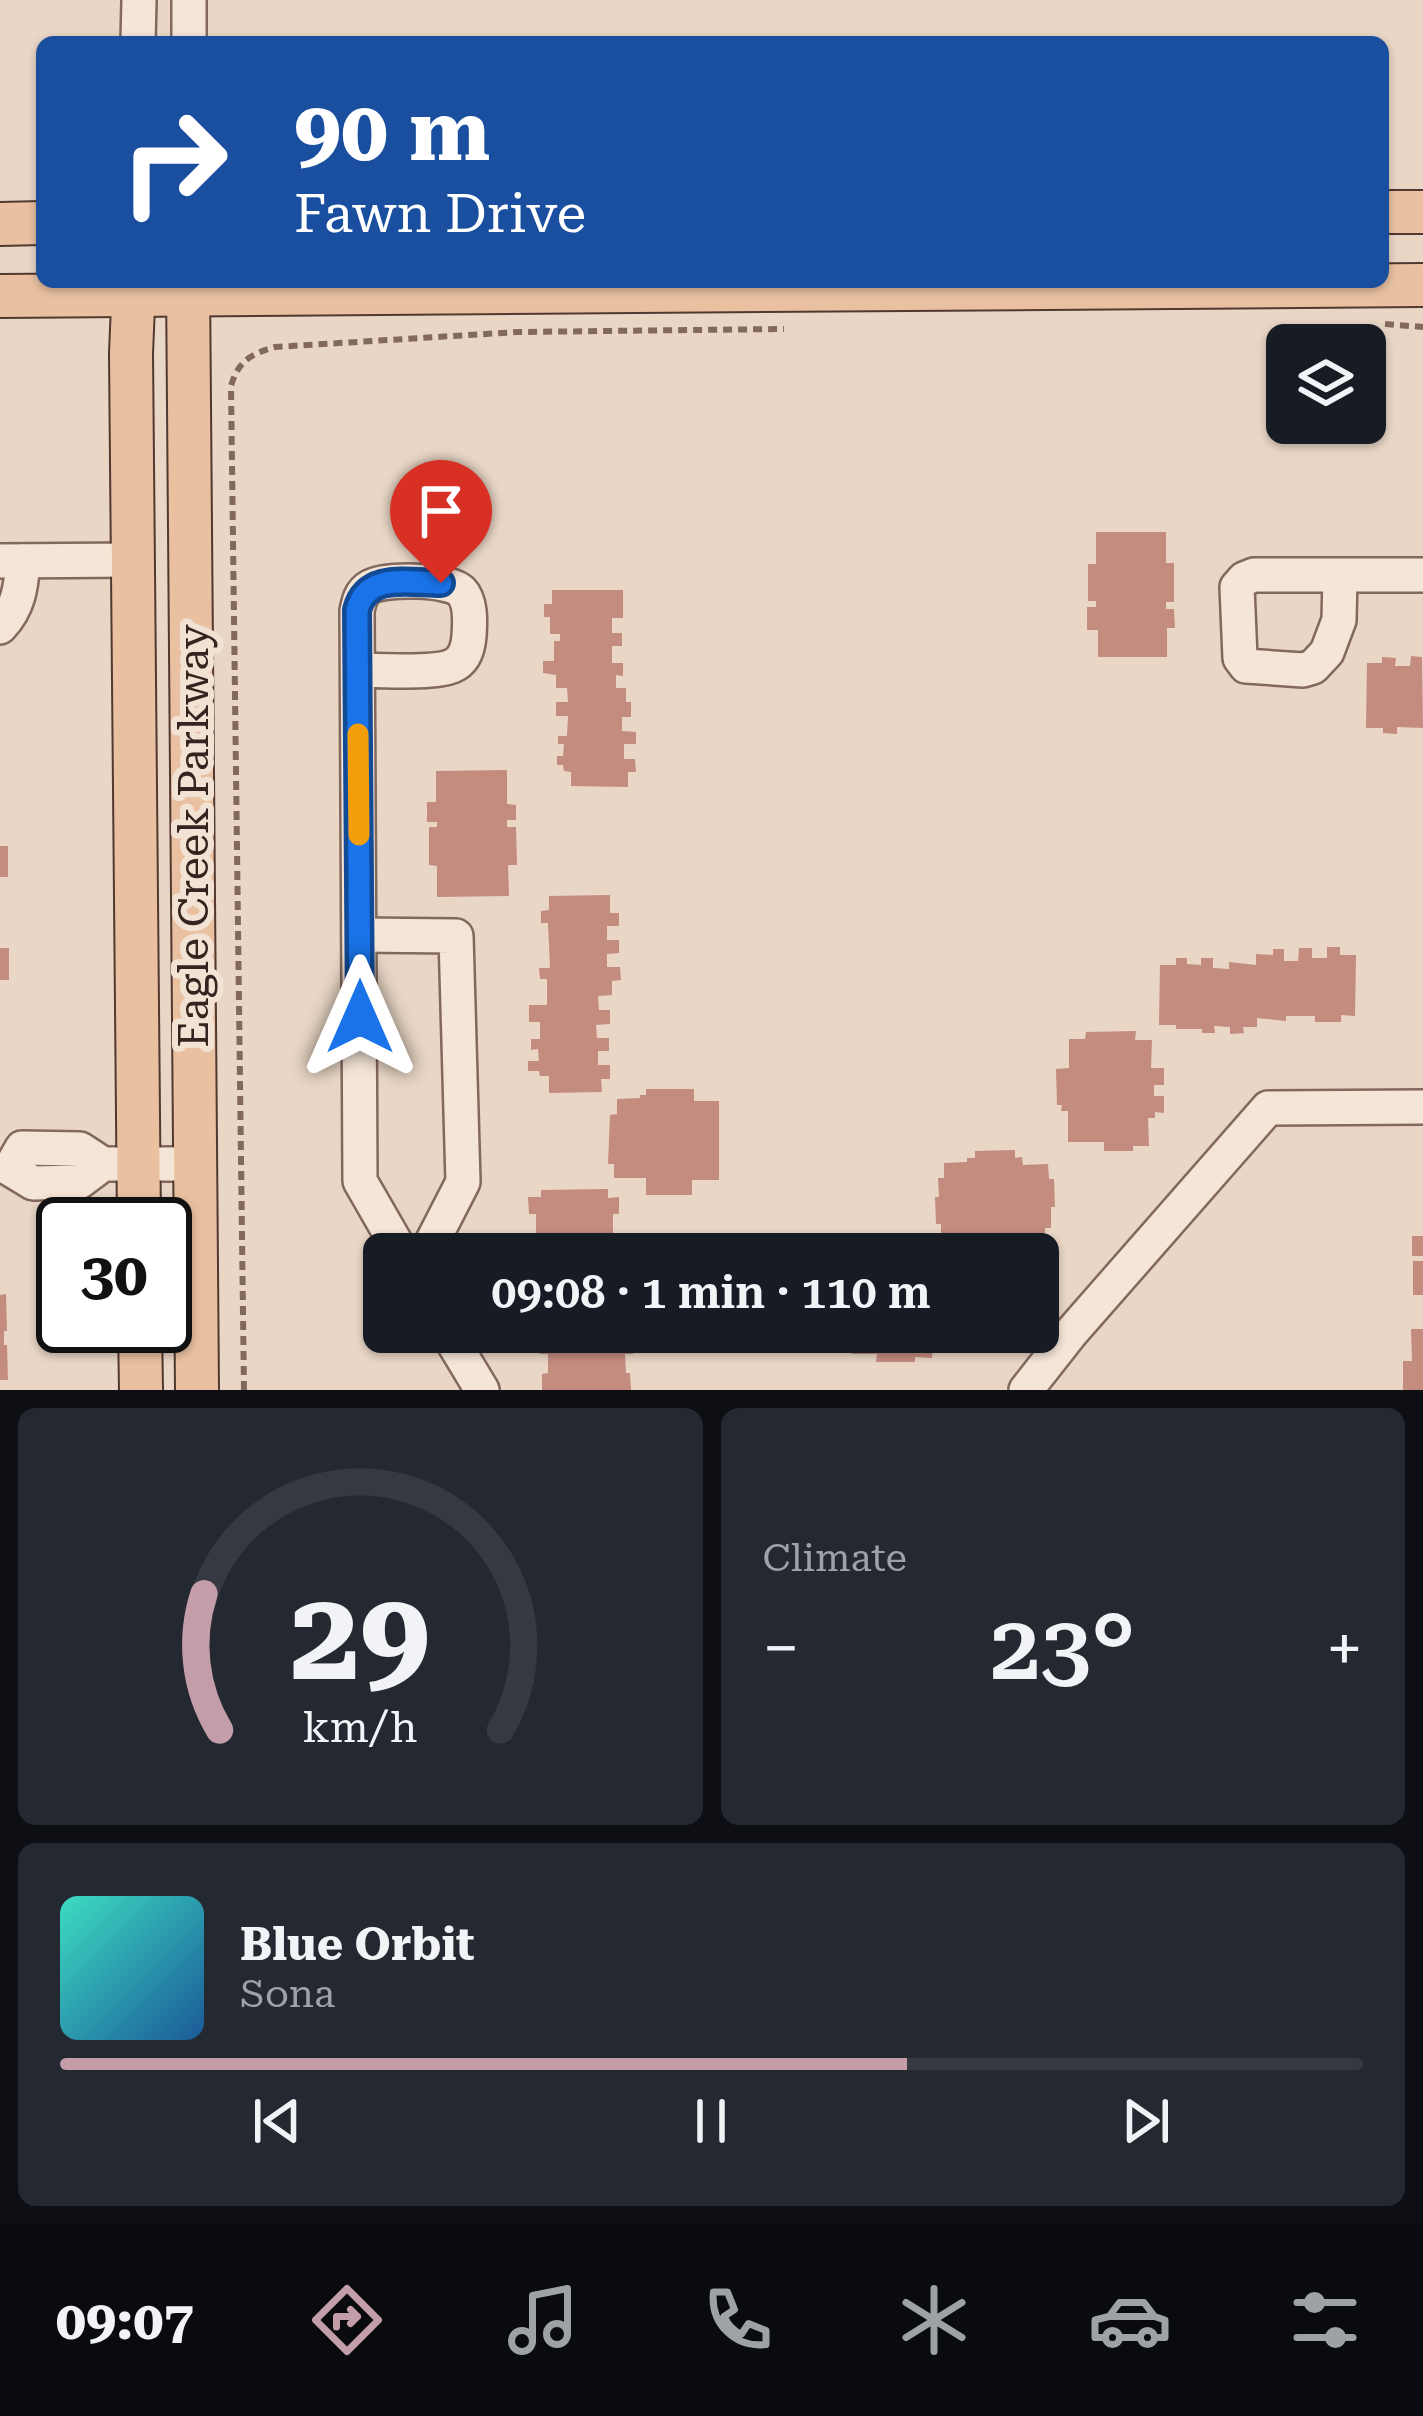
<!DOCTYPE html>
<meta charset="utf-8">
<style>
:root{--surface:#171b24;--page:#242831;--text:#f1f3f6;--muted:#9ea1a6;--line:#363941;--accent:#c39da8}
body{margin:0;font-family:"Roboto Serif",serif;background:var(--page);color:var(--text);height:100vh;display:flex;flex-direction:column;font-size:45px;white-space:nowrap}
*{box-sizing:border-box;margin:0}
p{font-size:39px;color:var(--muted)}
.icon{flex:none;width:66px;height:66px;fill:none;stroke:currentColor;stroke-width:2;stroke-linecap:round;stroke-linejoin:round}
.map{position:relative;height:1390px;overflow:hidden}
.drawer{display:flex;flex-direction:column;gap:18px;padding:18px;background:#0d0f14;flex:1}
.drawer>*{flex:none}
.guide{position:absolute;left:36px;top:36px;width:1353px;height:252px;border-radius:18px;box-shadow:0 3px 9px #0004;background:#1a4fa0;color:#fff;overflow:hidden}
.tools{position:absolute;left:1266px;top:324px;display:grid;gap:24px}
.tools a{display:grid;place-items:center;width:120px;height:120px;border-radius:18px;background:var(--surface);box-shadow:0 3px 9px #0004;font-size:60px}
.speed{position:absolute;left:36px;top:1197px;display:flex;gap:24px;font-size:60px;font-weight:700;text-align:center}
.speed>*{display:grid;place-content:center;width:156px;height:156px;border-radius:50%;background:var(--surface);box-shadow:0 3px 9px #0004;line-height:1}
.speed .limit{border:6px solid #111;border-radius:18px;background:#fff;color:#111}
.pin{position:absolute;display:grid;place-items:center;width:102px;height:102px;color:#fff;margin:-123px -51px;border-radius:50% 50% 50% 0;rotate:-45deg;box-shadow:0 0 12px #0007}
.pin .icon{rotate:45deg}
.me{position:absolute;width:132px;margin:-66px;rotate:0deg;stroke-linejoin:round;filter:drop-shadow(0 0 9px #0008)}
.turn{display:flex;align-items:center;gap:42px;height:252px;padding:0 60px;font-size:54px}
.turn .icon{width:156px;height:156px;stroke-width:2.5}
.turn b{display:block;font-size:84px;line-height:102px}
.big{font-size:90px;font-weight:600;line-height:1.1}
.drawer .widget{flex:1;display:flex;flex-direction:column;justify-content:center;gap:18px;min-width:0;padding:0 42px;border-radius:18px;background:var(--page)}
.drawer .dial{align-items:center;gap:0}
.dial svg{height:312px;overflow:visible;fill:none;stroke:var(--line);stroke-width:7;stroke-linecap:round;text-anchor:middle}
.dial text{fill:var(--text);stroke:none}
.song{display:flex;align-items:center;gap:36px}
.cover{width:144px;height:144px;border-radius:18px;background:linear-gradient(135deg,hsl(170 70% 55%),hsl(210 70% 35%))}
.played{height:12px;border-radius:6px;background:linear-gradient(90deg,var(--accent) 65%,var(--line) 65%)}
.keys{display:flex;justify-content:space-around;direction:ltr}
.heat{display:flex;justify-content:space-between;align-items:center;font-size:66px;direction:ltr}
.drawer .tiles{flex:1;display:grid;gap:18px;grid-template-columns:1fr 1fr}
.widget:last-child{grid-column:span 2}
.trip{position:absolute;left:363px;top:1233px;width:696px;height:120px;border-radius:18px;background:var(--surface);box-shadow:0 3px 9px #0004;font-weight:600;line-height:120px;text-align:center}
.tab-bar{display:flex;height:192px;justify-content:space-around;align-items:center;background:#090b0e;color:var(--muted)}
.tab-bar .icon{width:84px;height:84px}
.tab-bar .current{color:var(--accent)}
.tab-bar b{font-size:54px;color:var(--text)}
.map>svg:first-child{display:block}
.building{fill:#c48b7f}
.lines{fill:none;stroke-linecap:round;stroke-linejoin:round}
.minor-casing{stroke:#83685d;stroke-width:38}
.major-casing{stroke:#513831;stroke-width:46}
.path{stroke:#83685d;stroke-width:6;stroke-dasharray:9 6;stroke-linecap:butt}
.minor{stroke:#f5e5d7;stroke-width:33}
.major{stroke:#e9c1a1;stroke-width:42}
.route-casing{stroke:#114b97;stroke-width:30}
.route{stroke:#1a73e8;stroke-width:21}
.slow{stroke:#f59e0b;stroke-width:21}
.labels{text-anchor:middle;stroke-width:12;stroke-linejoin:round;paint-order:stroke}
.street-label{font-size:42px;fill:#34241f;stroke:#f2e2d4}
</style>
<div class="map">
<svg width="1423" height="1390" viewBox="0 0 1423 1390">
<rect width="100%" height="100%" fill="#e9d6c5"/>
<!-- building -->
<g class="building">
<path d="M 1096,532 L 1166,532 L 1166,563 L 1174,563 L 1174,602 L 1166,602 L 1166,609 L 1174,609 L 1175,628 L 1167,628 L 1167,657 L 1098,657 L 1098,630 L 1087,630 L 1087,607 L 1096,607 L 1096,601 L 1088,601 L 1088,564 L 1096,564 Z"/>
<path d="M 552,590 L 623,590 L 623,618 L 612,618 L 612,633 L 622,633 L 622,646 L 612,646 L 612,663 L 623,663 L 623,676 L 616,675 L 616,688 L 626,688 L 626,702 L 631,702 L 631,717 L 622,717 L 622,731 L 636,732 L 636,744 L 624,744 L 624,759 L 635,759 L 636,772 L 628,772 L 628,787 L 571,786 L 571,772 L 564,771 L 563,765 L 557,765 L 557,756 L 563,756 L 564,744 L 558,744 L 558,736 L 567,736 L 568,716 L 556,716 L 556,702 L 568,702 L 567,688 L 556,688 L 556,675 L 543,673 L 543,661 L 554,661 L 554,641 L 560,641 L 560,634 L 550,634 L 550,617 L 544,617 L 544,604 L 552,604 Z"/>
<path d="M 1411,656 L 1422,657 L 1423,728 L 1397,727 L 1397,734 L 1383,733 L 1383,728 L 1366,728 L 1367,663 L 1382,663 L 1382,657 L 1396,658 L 1395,666 L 1410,666 Z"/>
<path d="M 507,770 L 507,804 L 516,805 L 516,820 L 507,820 L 507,827 L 516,827 L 517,865 L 508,865 L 509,896 L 437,897 L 437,866 L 429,865 L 429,827 L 437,827 L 437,822 L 427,822 L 427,802 L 436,802 L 436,771 Z"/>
<rect x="0" y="846" width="8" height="31"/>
<path d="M 610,895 L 610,913 L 619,913 L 619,926 L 607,926 L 607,940 L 619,940 L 619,953 L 607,954 L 607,967 L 620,967 L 621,980 L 612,981 L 612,995 L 598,996 L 599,1010 L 610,1010 L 610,1024 L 596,1025 L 597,1038 L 609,1038 L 609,1051 L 598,1051 L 598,1065 L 610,1065 L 610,1079 L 601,1079 L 602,1092 L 549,1093 L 549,1076 L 540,1076 L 539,1071 L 528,1071 L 528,1061 L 539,1061 L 538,1049 L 531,1050 L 531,1039 L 540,1039 L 540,1022 L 529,1022 L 529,1005 L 547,1005 L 547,979 L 540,979 L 539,968 L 550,968 L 548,923 L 541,923 L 541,911 L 549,910 L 549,896 Z"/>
<path d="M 1327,947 L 1340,947 L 1340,955 L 1356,955 L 1355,1016 L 1341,1015 L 1341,1022 L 1315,1022 L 1315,1016 L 1286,1016 L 1286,1021 L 1257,1018 L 1257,1027 L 1243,1027 L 1244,1033 L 1230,1034 L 1230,1027 L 1214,1026 L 1215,1033 L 1202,1033 L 1202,1029 L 1176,1029 L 1176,1025 L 1159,1025 L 1160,965 L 1176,965 L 1176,958 L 1187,958 L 1187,964 L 1201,965 L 1201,958 L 1213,958 L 1213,968 L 1229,969 L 1229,962 L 1256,965 L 1256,954 L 1273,955 L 1273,949 L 1284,949 L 1284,961 L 1298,961 L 1299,948 L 1312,948 L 1312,958 L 1327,958 Z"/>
<rect x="0" y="948" width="9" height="32"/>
<path d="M 1136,1031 L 1135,1040 L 1152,1040 L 1151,1068 L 1164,1068 L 1164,1085 L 1154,1085 L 1154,1096 L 1164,1096 L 1164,1113 L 1155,1112 L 1155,1118 L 1148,1118 L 1149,1146 L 1133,1146 L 1133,1151 L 1104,1151 L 1104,1142 L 1068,1142 L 1068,1111 L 1061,1111 L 1062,1105 L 1057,1105 L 1056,1069 L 1069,1068 L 1069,1039 L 1085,1039 L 1086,1032 Z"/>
<path d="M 646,1089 L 694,1089 L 694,1101 L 719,1101 L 719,1180 L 692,1180 L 692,1195 L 646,1195 L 646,1178 L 614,1178 L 614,1164 L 608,1164 L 610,1115 L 617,1114 L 617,1099 L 640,1098 L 640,1095 L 646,1095 Z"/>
<path d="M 1015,1150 L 1015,1158 L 1022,1157 L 1023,1165 L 1048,1164 L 1049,1179 L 1054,1179 L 1055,1207 L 1051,1207 L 1051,1228 L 1045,1228 L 1045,1244 L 1022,1244 L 1023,1248 L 1016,1248 L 1017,1254 L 1000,1254 L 1000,1247 L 988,1248 L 988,1254 L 972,1254 L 972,1241 L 941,1241 L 941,1224 L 936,1224 L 935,1197 L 939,1197 L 938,1178 L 944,1178 L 944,1163 L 967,1162 L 967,1158 L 975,1158 L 975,1151 Z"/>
<path d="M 608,1189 L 608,1198 L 619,1197 L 619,1214 L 613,1214 L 613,1234 L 620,1235 L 620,1254 L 528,1254 L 528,1236 L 536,1236 L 536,1214 L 529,1214 L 528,1197 L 541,1197 L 541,1190 Z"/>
<rect x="1412" y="1236" width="11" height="20"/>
<path d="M 871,1247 L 918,1247 L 918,1254 L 870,1254 Z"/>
<rect x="1413" y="1261" width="10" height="34"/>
<path d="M 6,1294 L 7,1331 L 4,1331 L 4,1345 L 7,1345 L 8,1380 L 0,1380 L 0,1295 Z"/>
<path d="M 1411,1329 L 1423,1329 L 1423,1390 L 1403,1390 L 1403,1361 L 1412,1361 Z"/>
<path d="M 540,1332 L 633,1332 L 633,1354 L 625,1354 L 626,1373 L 630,1373 L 631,1390 L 542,1390 L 542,1374 L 548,1373 L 548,1354 L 540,1354 Z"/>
<path d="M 852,1332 L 933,1332 L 932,1358 L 915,1357 L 915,1362 L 876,1362 L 877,1354 L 852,1354 Z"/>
</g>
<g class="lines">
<defs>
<g id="minor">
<path d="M 189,0 L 189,42"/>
<path d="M 138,42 L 139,0"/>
<path d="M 0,561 L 134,560"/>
<path d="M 1340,576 L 1339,620 L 1327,652 L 1313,667 L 1303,670 L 1246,666 L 1240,658 L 1237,587 L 1244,579 L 1254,575 L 1423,575"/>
<path d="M 0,627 C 19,607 21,587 23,561"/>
<path d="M 358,670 C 380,670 434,674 452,666 C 464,661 468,649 469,636 C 470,622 471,601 461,591 C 449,579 385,578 370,587 C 361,592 359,601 357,611 L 360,1181 L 402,1254"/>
<path d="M 359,935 L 456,936 L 463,1182 L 426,1254"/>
<path d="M 103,1164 L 79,1182 L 33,1183 L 10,1169 L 22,1148 L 80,1149 L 103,1164 L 196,1164"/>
<path d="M 447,1332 L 482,1390"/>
<path d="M 1026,1390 L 1070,1334 L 1268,1108 L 1423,1107"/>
</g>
<g id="major">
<path d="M 1383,212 L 1423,212"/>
<path d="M 0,224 L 42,223"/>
<path d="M 134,282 L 131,353 L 139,1224"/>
<path d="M 188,282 L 197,1390"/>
<path d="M 0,296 L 1423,285"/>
<path d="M 140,1326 L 141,1390"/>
</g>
</defs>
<!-- minor casing -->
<use href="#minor" class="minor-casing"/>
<!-- major casing -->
<use href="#major" class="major-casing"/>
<!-- path -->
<g class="path">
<path d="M 1385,324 L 1423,327"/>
<path d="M 244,1390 L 231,386 C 238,361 251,354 275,347 L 518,332 L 784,329"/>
</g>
<!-- minor -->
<use href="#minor" class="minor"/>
<!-- major -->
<use href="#major" class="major"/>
</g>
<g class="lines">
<defs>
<path id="route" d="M 360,1017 L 357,610 C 367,572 409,583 441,583"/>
</defs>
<!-- route casing -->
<use href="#route" class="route-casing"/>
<!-- route -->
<use href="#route" class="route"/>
<!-- slow -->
<path class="slow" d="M 358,734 L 359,835"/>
</g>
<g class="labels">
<!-- street labels -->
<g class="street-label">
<text transform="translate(193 836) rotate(-90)" y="15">Eagle Creek Parkway</text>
</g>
</g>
</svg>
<div class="tools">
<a><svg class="icon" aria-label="layers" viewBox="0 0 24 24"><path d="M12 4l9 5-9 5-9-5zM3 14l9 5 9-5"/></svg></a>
</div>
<div class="speed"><div class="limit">30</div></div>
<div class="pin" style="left:441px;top:583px;background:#d93025"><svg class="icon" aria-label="arrive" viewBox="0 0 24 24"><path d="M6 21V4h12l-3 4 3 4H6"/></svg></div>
<svg class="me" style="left:360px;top:1017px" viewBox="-20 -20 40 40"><path d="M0-17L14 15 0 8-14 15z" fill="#1a73e8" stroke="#fff" stroke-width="4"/></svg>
<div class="trip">09:08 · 1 min · 110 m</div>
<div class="guide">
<div class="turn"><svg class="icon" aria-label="right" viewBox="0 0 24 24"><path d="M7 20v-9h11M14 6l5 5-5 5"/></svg><div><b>90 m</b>Fawn Drive</div></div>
</div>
</div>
<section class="drawer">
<div class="tiles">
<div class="widget dial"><svg viewBox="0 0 100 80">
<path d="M14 69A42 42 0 1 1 86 69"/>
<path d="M14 69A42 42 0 0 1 10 34" stroke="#c39da8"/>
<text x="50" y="56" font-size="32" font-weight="700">29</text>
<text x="50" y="72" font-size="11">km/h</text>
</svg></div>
<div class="widget"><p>Climate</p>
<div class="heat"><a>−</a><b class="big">23°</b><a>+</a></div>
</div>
<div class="widget">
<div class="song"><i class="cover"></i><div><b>Blue Orbit</b><p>Sona</p></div></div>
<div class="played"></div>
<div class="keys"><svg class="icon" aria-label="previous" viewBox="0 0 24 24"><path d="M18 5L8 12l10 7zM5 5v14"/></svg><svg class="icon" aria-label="pause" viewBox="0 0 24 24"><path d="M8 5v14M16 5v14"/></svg><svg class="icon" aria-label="next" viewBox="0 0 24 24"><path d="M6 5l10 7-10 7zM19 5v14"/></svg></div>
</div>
</div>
</section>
<nav class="tab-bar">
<b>09:07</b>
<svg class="icon current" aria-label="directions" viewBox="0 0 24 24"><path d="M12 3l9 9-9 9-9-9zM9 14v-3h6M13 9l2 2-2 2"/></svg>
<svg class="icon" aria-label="music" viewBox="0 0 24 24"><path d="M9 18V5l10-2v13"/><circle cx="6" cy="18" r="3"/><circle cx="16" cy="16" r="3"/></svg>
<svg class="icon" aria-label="phone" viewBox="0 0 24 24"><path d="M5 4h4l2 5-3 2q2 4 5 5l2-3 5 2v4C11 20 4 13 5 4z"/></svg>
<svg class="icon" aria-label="climate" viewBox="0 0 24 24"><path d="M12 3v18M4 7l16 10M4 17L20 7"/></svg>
<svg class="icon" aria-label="car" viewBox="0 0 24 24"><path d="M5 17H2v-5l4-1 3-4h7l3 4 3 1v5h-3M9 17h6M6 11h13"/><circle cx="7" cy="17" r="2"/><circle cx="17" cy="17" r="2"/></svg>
<svg class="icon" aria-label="filters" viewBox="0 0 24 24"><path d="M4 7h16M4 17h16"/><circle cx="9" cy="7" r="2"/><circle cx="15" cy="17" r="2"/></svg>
</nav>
